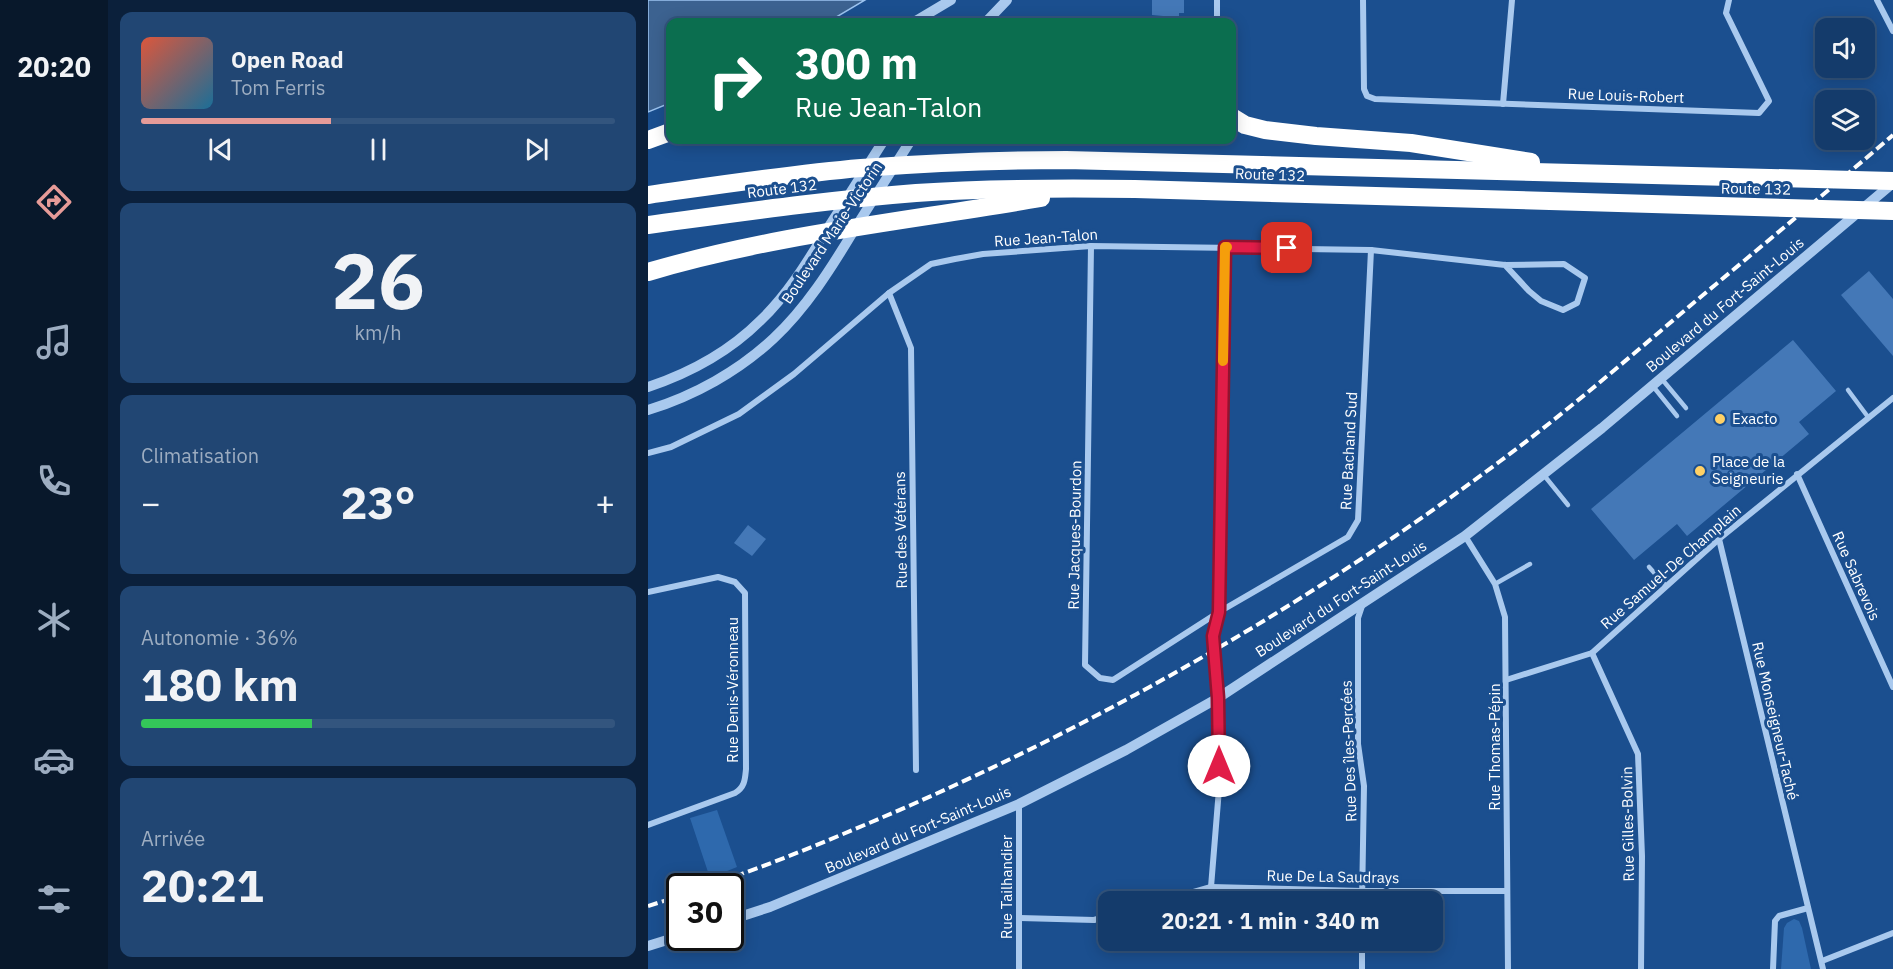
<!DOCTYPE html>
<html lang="fr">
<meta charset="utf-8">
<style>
:root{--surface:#143b6b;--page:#214673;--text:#f1f3f6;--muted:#9dadc1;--line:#33557e;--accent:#e69b98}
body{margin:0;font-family:"IBM Plex Sans",sans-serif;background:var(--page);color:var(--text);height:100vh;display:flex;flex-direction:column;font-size:22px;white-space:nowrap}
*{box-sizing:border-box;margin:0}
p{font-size:20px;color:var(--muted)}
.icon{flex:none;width:33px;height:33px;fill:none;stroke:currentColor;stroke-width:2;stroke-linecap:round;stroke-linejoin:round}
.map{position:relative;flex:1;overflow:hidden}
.side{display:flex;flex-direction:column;gap:12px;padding:12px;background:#0b203b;width:540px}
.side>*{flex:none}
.top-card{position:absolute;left:18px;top:18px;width:570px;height:126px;border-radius:12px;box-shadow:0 3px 15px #0003,0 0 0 2px var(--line);background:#0b6e4f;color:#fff;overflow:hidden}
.tools{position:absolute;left:1167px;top:18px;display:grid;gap:12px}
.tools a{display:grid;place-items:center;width:60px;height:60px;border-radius:12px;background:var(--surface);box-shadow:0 3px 15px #0003,0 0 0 2px var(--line);font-size:30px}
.speed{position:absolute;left:18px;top:873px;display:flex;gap:12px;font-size:30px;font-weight:700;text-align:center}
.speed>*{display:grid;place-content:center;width:78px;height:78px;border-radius:50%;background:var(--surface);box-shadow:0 3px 15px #0003,0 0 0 2px var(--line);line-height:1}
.speed .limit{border:3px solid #111;border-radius:9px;background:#fff;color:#111}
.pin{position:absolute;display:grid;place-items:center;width:51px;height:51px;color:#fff;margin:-26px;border-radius:12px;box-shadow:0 3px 9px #0006}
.me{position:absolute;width:66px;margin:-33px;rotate:0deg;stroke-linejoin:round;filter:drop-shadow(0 0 4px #0008)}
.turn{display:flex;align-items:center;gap:21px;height:126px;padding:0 30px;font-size:27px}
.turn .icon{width:78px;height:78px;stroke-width:2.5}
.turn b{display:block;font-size:42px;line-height:51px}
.big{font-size:45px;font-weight:800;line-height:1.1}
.side .tile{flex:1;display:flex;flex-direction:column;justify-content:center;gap:9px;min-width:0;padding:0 21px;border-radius:12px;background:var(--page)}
.side .dial{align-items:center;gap:0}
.dial b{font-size:78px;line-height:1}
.song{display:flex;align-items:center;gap:18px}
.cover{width:72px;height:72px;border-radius:9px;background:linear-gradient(135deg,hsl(10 70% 55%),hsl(200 70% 35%))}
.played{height:6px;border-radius:3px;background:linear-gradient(90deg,var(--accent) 40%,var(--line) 40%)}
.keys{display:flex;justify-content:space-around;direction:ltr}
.heat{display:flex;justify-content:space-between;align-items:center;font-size:33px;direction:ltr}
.charge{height:9px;border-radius:4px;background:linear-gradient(90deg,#34c759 36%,var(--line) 0)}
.trip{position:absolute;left:450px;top:891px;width:345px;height:60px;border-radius:12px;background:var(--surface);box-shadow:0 3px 15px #0003,0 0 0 2px var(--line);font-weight:800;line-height:60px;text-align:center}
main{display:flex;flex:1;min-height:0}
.tab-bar{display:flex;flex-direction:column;width:108px;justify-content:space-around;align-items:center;background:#08182b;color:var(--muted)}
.tab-bar .icon{width:42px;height:42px}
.tab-bar .on{color:var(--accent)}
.tab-bar b{font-size:27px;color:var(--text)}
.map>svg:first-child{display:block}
.green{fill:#2e69ad}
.water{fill:#3c6290;stroke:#9cc4f0;stroke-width:1.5}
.building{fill:#4478b7}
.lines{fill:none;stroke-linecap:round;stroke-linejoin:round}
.service{stroke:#a9c9ee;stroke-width:4.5}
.minor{stroke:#a9c9ee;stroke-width:6}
.tertiary{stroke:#a9c9ee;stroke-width:10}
.motorway{stroke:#fff;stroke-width:18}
.rail{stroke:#fff;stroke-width:4;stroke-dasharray:10 4.5;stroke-linecap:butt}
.route-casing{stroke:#92132f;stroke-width:15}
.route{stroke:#e11d48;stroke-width:10}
.slow{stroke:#f59e0b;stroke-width:10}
.poi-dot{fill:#ffd166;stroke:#1b4f8f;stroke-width:2}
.labels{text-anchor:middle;stroke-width:6;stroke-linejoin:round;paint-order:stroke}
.street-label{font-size:15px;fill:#fff;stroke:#1b4f8f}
.poi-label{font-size:15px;fill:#fff;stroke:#1b4f8f;text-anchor:start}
</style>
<main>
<nav class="tab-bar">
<b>20:20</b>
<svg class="icon on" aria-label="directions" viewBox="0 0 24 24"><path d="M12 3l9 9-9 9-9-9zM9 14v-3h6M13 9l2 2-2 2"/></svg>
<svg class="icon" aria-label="music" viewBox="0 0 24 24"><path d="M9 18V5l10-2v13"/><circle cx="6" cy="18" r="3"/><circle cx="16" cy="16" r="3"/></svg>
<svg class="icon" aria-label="phone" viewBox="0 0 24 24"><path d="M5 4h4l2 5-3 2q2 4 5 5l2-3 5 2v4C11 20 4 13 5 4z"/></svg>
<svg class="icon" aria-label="climate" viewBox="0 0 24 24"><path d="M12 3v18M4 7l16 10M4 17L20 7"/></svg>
<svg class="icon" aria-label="car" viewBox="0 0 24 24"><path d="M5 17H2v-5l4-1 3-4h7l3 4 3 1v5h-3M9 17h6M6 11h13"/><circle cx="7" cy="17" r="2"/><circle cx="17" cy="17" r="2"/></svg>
<svg class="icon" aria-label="filters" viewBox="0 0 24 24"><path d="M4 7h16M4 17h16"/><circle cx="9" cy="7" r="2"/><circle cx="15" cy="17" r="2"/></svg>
</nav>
<section class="side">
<div class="tile">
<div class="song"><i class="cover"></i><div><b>Open Road</b><p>Tom Ferris</p></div></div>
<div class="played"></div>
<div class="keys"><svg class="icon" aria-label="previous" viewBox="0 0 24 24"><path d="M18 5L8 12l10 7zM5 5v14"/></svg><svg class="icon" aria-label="pause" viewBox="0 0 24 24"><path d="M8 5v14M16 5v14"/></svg><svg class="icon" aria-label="next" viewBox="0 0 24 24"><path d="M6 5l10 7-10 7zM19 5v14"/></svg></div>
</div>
<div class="tile dial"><b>26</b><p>km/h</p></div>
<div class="tile"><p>Climatisation</p>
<div class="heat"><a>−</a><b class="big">23°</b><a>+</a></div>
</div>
<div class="tile"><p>Autonomie · 36%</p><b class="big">180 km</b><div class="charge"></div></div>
<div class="tile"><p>Arrivée</p><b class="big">20:21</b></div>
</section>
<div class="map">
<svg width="1245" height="969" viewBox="0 0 1245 969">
<rect width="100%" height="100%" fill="#1b4f8f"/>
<!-- green -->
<g class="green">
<path d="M 69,810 L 89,867 L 62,878 L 42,818 Z"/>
<path d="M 1146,919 L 1151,921 L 1154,928 L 1163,969 L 1133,969 L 1136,928 L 1139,923 Z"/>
</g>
<!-- water -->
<path class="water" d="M 0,0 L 217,0 L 180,22 L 22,22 L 22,103 L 0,112 Z"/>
<!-- building -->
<g class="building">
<path d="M 504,0 L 536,0 L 536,13 L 531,13 L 531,22 L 515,22 L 515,16 L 504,15 Z"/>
<path d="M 1221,271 L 1245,299 L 1245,356 L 1193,295 Z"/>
<path d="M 1145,340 L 1188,391 L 1151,422 L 1161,434 L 1039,536 L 1029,524 L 986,560 L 943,509 Z"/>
<path d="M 100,525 L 118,539 L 104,556 L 86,543 Z"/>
</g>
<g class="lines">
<!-- service -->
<g class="service">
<path d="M 1013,378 L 1038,408"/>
<path d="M 1004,385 L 1029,416"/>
<path d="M 1200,390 L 1220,417"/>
<path d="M 895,474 L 920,505"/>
<path d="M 1001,567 L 1018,586"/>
<path d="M 847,584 L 882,564"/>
</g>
<!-- minor -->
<g class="minor">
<path d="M 715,0 L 716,89 L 719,96 L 727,99 L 1111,113 L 1121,101 L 1078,13 L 1081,0"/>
<path d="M 1229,0 L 1245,31"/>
<path d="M 569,22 L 569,0"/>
<path d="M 855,104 L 864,0"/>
<path d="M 443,246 L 437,665 L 452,678 L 465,680 L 571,612 L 700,537 L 710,520 L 723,250"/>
<path d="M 241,293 L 263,348 L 268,770"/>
<path d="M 0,453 L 23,447 L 91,414 L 146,374 L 241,293 L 283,264 L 307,259 L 335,254 L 443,246 L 723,250 L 857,265 L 916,264 L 937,278 L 929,303 L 915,310 L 893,301 L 881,291 L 857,265"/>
<path d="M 1149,474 L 1245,687"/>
<path d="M 817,536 L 847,584 L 857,617 L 860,969"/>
<path d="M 1071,539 L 1175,969"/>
<path d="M 0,592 L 70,577 L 87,582 L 97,593 L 98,769 C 97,779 97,787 87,793 L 0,825"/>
<path d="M 944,653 L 990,754 L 994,856 L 993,969"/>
<path d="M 858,680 L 944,653 L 1071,539 L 1245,398"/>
<path d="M 371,804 L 371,969"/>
<path d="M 563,887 L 571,789 L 570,698 L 565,636 L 571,612 L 577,247"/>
<path d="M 511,902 L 563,887 L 714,891 L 859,891"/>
<path d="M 714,902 L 716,786 L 710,744 L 710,618 L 715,603"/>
<path d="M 372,918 L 446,920 L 460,916"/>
<path d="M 714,940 L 714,969"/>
<path d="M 1174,961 L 1245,933"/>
<path d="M 1125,969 L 1127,921 L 1131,916 L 1160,908"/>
</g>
<!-- tertiary -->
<g class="tertiary">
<path d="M 266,22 L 303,0"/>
<path d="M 338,22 L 359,0"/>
<path d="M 0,387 C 42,373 82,351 113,320 C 138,296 157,266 175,236 C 195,204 216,172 236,140"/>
<path d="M 0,410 C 46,396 91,371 126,338 C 158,308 182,270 205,232 C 224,201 244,170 263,140"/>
<path d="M 82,920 L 122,907 L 371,804 L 478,750 L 570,698 L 817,536 L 954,428 L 1245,183"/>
<path d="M 0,946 L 32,936"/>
</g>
<!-- motorway -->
<g class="motorway">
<path d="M 584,117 L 597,125 L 617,130 L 668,136 L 763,143 L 883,162"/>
<path d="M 0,140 L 22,132"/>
<path d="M 0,195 C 71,185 142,174 213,168 C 281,163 350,160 418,160 L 1245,181"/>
<path d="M 0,225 C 89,213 178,200 268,193 C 340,188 414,188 487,189 L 1245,211"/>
<path d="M 0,272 C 128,234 261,221 393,198"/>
</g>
<!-- rail -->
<g class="rail">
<path d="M 59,886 C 128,863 196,834 263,805 C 471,713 669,598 851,462 C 920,411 984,355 1049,300 C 1115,245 1180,191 1245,135"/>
<path d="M 0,906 L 32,896"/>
</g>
</g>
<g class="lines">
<defs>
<path id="route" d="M 571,766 L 570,698 L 565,636 L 571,612 L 577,247 L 639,248"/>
</defs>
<!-- route casing -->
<use href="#route" class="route-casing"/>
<!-- route -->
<use href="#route" class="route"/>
<!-- slow -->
<path class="slow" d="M 575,361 L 577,247 L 579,247"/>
</g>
<!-- markers -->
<g class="poi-dot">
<circle cx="1072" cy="419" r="6"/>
<circle cx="1052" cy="471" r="6"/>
</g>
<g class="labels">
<!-- street labels -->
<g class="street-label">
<text transform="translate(978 96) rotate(2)" y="5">Rue Louis-Robert</text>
<text transform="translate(622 175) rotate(2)" y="5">Route 132</text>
<text transform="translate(134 189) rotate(-7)" y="5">Route 132</text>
<text transform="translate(1108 189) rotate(1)" y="5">Route 132</text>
<text transform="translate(184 233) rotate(-56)" y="5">Boulevard Marie-Victorin</text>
<text transform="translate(398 238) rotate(-4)" y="5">Rue Jean-Talon</text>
<text transform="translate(1077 305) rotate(-40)" y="5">Boulevard du Fort-Saint-Louis</text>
<text transform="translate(701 451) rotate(-87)" y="5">Rue Bachand Sud</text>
<text transform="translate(253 530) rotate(-91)" y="5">Rue des Vétérans</text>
<text transform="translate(427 535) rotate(-89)" y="5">Rue Jacques-Bourdon</text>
<text transform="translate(1023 567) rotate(-41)" y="5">Rue Samuel-De Champlain</text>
<text transform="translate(1208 576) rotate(66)" y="5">Rue Sabrevois</text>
<text transform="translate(693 599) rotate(-33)" y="5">Boulevard du Fort-Saint-Louis</text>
<text transform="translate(85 690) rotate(-90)" y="5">Rue Denis-Véronneau</text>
<text transform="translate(1127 721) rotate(77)" y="5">Rue Monseigneur-Taché</text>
<text transform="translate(847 747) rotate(-90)" y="5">Rue Thomas-Pépin</text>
<text transform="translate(701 751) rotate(-92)" y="5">Rue Des îles-Percées</text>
<text transform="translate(980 824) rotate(-91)" y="5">Rue Gilles-Bolvin</text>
<text transform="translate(270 830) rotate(-23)" y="5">Boulevard du Fort-Saint-Louis</text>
<text transform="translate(685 877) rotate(1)" y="5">Rue De La Saudrays</text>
<text transform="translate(359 887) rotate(-90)" y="5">Rue Tailhandier</text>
</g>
<!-- poi labels -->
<g class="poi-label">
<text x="1084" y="424">Exacto</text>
<text x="1064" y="467">Place de la<tspan x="1064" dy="17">Seigneurie</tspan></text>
</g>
</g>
</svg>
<div class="tools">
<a><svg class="icon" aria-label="sound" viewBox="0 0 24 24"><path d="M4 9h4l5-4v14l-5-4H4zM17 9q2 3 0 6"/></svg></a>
<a><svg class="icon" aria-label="layers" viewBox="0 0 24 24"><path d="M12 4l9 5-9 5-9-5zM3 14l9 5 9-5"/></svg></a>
</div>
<div class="speed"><div class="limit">30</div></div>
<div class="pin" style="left:639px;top:248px;background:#d93025"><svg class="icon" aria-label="arrive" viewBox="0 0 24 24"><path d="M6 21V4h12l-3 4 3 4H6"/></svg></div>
<svg class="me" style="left:571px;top:766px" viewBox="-20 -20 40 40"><circle r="19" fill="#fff"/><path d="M0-13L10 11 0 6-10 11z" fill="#e11d48"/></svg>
<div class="trip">20:21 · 1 min · 340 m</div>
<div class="top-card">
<div class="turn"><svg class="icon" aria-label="right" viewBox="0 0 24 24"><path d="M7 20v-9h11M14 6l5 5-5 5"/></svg><div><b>300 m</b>Rue Jean-Talon</div></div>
</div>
</div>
</main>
